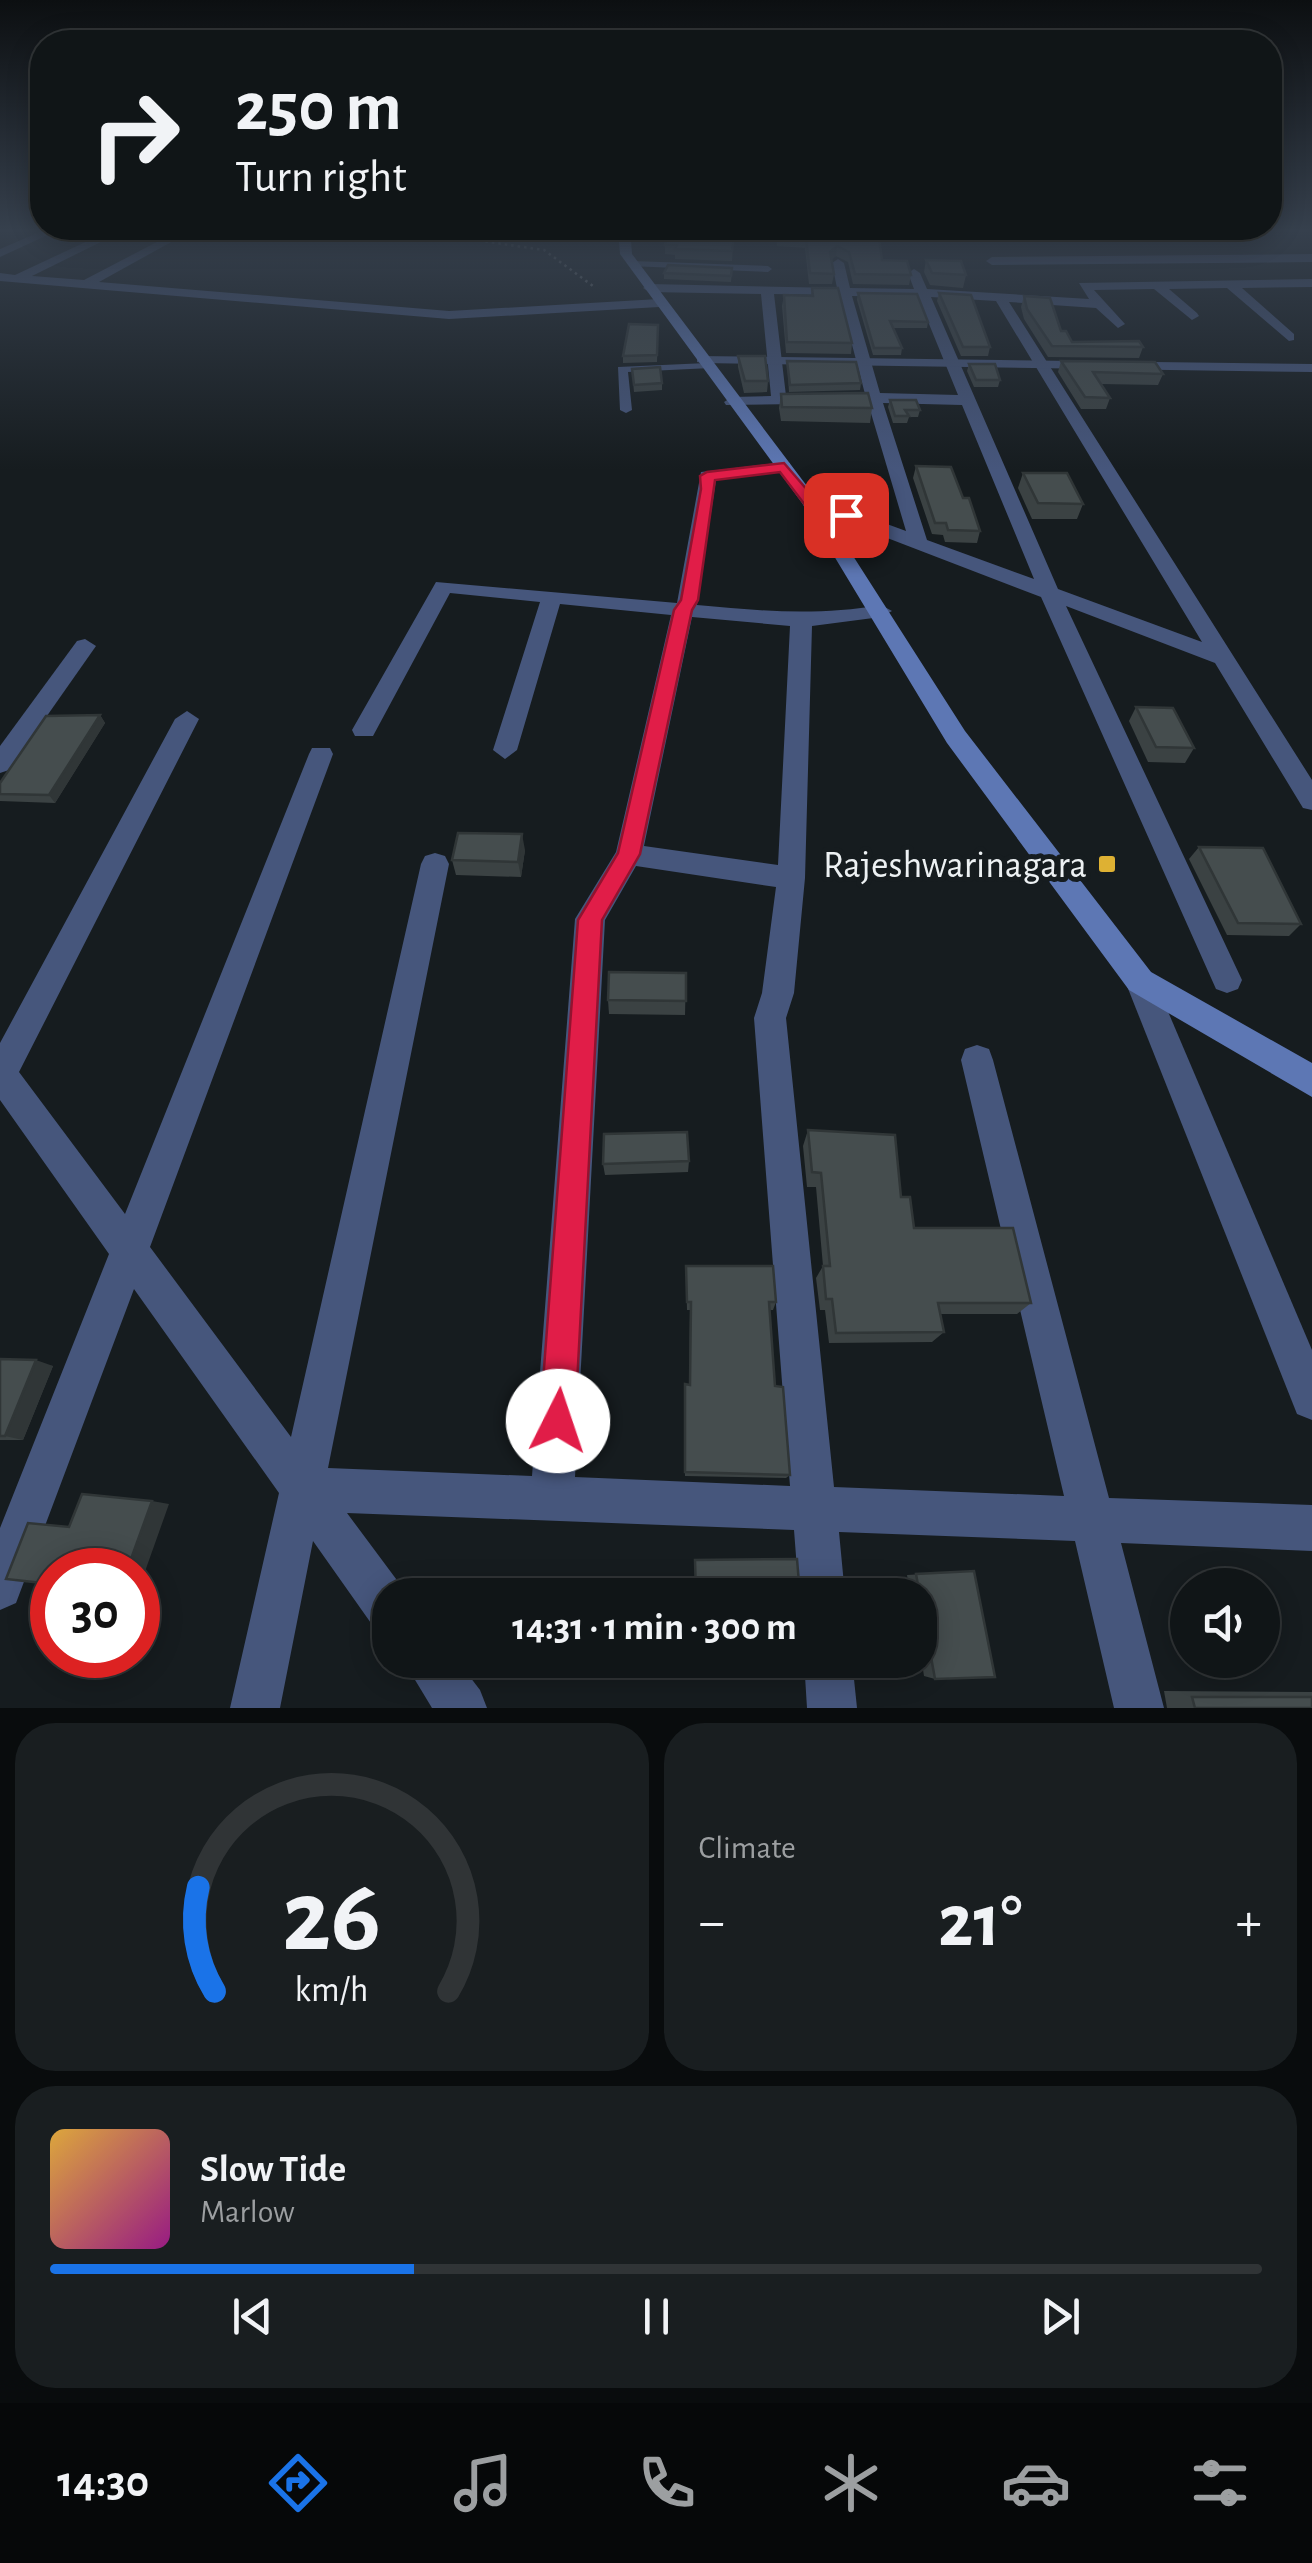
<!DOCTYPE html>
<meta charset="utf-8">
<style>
:root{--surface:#101517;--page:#191e20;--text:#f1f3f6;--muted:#9c9fa1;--line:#303436;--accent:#1a73e8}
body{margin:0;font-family:"Alegreya Sans",sans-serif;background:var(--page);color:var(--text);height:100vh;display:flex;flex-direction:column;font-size:38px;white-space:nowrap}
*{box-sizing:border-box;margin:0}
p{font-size:32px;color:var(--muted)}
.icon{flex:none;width:55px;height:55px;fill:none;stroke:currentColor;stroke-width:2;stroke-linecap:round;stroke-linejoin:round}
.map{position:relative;height:1708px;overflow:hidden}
.sheet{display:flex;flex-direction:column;gap:15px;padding:15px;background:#090c0d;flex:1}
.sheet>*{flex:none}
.hud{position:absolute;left:30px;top:30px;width:1252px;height:210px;border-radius:40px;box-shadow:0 5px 25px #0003,0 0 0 2px var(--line);background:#101517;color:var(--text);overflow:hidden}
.tools{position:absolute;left:1170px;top:1568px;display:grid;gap:20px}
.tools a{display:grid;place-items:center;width:110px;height:110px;border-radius:50%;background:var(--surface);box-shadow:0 5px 25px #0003,0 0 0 2px var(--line);font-size:50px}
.speed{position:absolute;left:30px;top:1548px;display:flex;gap:20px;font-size:50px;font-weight:700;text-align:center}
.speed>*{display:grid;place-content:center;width:130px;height:130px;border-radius:50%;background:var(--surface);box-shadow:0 5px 25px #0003,0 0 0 2px var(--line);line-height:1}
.speed .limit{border:15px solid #d22;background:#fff;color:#111}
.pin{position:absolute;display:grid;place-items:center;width:85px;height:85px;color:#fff;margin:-42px;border-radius:20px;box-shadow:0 5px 15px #0006}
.me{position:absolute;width:110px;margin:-55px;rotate:4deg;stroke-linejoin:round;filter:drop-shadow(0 0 8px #0008)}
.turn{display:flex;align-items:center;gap:35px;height:210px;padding:0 40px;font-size:45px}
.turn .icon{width:130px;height:130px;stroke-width:2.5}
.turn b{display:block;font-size:70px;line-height:85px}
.big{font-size:75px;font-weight:700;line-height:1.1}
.sheet .tile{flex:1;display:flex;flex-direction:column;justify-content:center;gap:15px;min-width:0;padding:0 35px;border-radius:40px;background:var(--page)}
.sheet .dial{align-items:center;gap:0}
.dial svg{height:260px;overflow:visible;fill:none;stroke:var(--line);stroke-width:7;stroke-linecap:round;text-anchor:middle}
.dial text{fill:var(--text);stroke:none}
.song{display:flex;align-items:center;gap:30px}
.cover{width:120px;height:120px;border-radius:15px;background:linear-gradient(135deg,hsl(40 70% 55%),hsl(310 70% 35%))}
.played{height:10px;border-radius:5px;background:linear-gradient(90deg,var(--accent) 30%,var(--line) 30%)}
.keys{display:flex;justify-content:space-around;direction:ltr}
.heat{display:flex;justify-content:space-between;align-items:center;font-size:55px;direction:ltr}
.sheet .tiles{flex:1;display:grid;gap:15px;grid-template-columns:1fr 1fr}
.tile:last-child{grid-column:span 2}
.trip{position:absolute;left:372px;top:1578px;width:565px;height:100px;border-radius:40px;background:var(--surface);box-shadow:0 5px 25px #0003,0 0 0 2px var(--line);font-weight:700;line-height:100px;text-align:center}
.menu{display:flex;height:160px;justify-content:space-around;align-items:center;background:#060809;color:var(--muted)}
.menu .icon{width:70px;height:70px}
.menu .active{color:var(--accent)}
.menu b{font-size:45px;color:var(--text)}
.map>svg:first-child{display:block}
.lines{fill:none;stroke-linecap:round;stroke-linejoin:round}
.path{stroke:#6c7174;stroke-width:2.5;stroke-dasharray:2.5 4;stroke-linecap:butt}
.service{fill:#46567c;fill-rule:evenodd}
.minor{fill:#46567c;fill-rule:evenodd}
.tertiary{fill:#46567c;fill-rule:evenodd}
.secondary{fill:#5d77b4;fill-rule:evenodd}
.wall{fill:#3b4243}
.shaded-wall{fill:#303637}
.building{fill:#454d4e;stroke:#303637;stroke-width:2.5}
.route{fill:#e11d48;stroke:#92132f;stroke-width:2.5}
.poi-dot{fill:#deb133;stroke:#161c1f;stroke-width:4}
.labels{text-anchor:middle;stroke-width:10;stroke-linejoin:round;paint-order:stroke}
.poi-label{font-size:38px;fill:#edf1f3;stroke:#161c1f;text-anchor:end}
</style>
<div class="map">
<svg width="1312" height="1708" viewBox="0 0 1312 1708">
<rect width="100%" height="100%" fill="#161c1f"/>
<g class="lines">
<!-- path -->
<path class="path" d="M 434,234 L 544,250 L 593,286"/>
<!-- service -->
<g class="service">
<path d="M 633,261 L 768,266 L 772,269 L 768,272 L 630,266 Z"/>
<path d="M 707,363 L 711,364 L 711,368 L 628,372 L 632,410 L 626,413 L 620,410 L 618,367 Z"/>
</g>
<!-- minor -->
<g class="minor">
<path d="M 42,231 L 56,231 L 0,257 L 0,249 Z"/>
<path d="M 109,231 L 123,231 L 32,276 L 84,280 L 178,231 L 191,231 L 99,282 L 449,311 L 659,299 L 666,303 L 659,307 L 449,319 L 0,281 L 0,273 L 15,275 Z"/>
<path d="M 379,231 L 418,231 L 420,233 L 414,236 Z"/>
<path d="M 1312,254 L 1312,262 L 992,265 L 986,261 L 992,257 Z"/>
<path d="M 838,259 L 844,263 L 850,288 L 914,289 L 908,273 L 914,269 L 920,273 L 927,289 L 1089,299 L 1079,283 L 1312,279 L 1312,287 L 1242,288 L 1294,334 L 1294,340 L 1289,341 L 1227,288 L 1169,289 L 1197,313 L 1199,316 L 1192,320 L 1154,289 L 1094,290 L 1125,324 L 1118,328 L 1096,308 L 1009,302 L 1312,780 L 1312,810 L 1303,808 L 1215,663 L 1066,606 L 1242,980 L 1238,989 L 1227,993 L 1216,989 L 1041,597 L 804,506 L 804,498 L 816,498 L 906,531 L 868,403 L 726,405 L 724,402 L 732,397 L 771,396 L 761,294 L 649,292 L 643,288 L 649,284 L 837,288 L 832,263 ZM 774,294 L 839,295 L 865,394 L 786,396 ZM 852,296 L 918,297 L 958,395 L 880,393 ZM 931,297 L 996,301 L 1202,642 L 1058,589 ZM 883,403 L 962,405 L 1034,579 L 927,540 Z"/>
<path d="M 784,462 L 790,463 L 790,471 L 716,480 L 697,605 C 760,611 818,616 881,605 L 892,611 L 881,617 L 812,626 L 805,878 L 794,993 L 786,1018 L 834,1487 L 1064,1496 L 961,1060 L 965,1049 L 977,1045 L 989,1049 L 993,1060 L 1109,1498 L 1312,1505 L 1312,1551 L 1121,1543 L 1164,1708 L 1114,1708 L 1075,1541 L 839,1532 L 845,1595 L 799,1595 L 794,1530 L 347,1513 L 408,1595 L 390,1595 L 390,1633 L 373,1626 L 313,1541 L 280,1708 L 230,1708 L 279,1493 L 134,1289 L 16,1603 L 0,1610 L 0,1528 L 109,1254 L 0,1100 L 0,1043 L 175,719 L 187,711 L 199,719 L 19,1072 L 125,1214 L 309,754 L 312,748 L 330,748 L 333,754 L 150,1247 L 291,1437 L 421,864 L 425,856 L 435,853 L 445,856 L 449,864 L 328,1468 L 532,1476 L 575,919 L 616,852 L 671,615 L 560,604 L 517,750 L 505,759 L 493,750 L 540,602 L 450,593 L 373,736 L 355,736 L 352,730 L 436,582 L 677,603 L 701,472 ZM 692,617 L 790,626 L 778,865 L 644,846 ZM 636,866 L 776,887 L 762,993 L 754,1018 L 790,1486 L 575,1477 L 605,920 Z"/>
<path d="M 85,639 L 96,646 L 9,770 L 0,773 L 0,746 L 77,641 Z"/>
<path d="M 1140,968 L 1151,972 L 1155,981 L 1312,1350 L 1312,1420 L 1297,1414 L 1125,981 L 1129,972 Z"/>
<path d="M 403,1660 L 457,1660 L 480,1690 L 487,1708 L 432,1708 Z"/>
<path d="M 804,1660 L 852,1660 L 857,1708 L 807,1708 Z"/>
</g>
<!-- tertiary -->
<path class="tertiary" d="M 697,356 L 1312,364 L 1312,372 L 702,363 L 697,362 Z"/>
<!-- secondary -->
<path class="secondary" d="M 627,231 L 638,231 L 631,241 L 632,254 L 816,498 L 965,731 L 1151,972 L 1312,1063 L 1312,1097 L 1129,990 L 947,743 L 802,503 L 620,254 L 619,241 Z"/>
</g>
<!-- wall -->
<g class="wall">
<path d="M 734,231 L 732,261 L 675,259 L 675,255 L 665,254 L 665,245 Z"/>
<path d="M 776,231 L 878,231 L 882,260 L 911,275 L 909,285 L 853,284 L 848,262 L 836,256 L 831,259 L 834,274 L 832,284 L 809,284 L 805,248 L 777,246 Z"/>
<path d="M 926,260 L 966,275 L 963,288 L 930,285 L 924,272 Z"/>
<path d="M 732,268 L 731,282 L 664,279 L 664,273 Z"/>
<path d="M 812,288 L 852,343 L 851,354 L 786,353 L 782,306 L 784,295 L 811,296 Z"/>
<path d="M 858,293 L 928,322 L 927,328 L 893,328 L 902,348 L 901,355 L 873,355 L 857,300 Z"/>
<path d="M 939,293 L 990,347 L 988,356 L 961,356 L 937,301 Z"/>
<path d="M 1024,296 L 1072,342 L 1143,347 L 1139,358 L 1048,357 L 1024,319 L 1021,307 Z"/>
<path d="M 658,325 L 657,362 L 623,363 L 623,356 Z"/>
<path d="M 738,356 L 768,381 L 767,392 L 744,393 L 738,367 Z"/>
<path d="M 787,361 L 861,383 L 860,390 L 789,392 Z"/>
<path d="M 1061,361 L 1163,374 L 1158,385 L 1101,384 L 1110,398 L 1106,409 L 1081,409 L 1058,372 Z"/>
<path d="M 969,364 L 1000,380 L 998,387 L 974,387 L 967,371 Z"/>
<path d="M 632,369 L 662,383 L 662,390 L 634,392 Z"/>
<path d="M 781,394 L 872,408 L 870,423 L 781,421 L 779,408 Z"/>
<path d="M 890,400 L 920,410 L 918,417 L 909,417 L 907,423 L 893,423 L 888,407 Z"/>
<path d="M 916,466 L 980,531 L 977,543 L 945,542 L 943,535 L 932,534 L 913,478 Z"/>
<path d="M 1023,473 L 1083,504 L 1077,519 L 1032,519 L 1018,488 Z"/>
<path d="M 1136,707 L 1194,748 L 1185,763 L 1148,762 L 1129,721 Z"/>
<path d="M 100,715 L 105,723 L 55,803 L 0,801 L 0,783 Z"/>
<path d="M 1199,847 L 1301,924 L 1289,936 L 1227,935 L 1189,859 Z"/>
<path d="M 525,850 L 521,877 L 456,875 L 452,860 Z"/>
<path d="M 686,973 L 685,1015 L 609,1014 L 608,1000 Z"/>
<path d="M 808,1130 L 901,1197 L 914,1228 L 1031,1303 L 1017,1314 L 940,1314 L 944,1332 L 932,1342 L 829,1343 L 825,1310 L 820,1310 L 816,1278 L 823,1266 L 816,1187 L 807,1187 L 803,1146 Z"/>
<path d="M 689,1161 L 688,1172 L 605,1175 L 603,1164 Z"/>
<path d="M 686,1266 L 776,1302 L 773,1310 L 770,1310 L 775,1386 L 790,1475 L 786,1478 L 685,1476 L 684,1390 L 685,1384 L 689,1384 L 690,1310 L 687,1310 Z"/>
<path d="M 0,1359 L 53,1366 L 23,1440 L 0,1440 Z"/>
<path d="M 974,1571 L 935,1679 L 924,1676 L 920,1651 L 920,1595 L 910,1595 L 907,1575 Z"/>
<path d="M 1164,1691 L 1312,1692 L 1312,1708 L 1167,1708 Z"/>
</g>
<!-- shaded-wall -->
<g class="shaded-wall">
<path d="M 837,246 L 836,256 L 829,262 L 830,252 Z"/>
<path d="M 100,715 L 105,723 L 55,803 L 49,795 Z"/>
<path d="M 522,834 L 525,850 L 521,877 L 518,862 Z"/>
<path d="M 36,1360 L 53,1366 L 23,1440 L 5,1436 Z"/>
<path d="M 152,1501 L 169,1504 L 138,1591 L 138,1570 L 127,1570 Z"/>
</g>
<!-- building -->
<g class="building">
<path d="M 668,231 L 734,231 L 732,251 L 675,249 L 677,245 L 665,245 Z"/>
<path d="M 778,231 L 878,231 L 882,260 L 907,261 L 911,275 L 855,274 L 849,252 L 837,246 L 830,252 L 834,274 L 810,273 L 806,238 L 778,237 Z"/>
<path d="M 926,260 L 961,261 L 966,275 L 932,273 Z"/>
<path d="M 668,265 L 732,268 L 731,276 L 664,273 Z"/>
<path d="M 812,288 L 838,288 L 852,343 L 787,342 L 784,295 L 813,296 Z"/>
<path d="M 858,293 L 917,294 L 928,322 L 890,321 L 902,348 L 874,348 Z"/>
<path d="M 939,293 L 971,295 L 990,347 L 963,347 Z"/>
<path d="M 1024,296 L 1050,298 L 1061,331 L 1066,331 L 1072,342 L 1139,341 L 1143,347 L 1052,346 L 1027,309 Z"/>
<path d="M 629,324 L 658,325 L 657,355 L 623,356 Z"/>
<path d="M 738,356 L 765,356 L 768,381 L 745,381 Z"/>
<path d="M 787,361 L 856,362 L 861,383 L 790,385 Z"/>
<path d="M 1061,361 L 1155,362 L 1163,374 L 1093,372 L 1110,398 L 1085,397 Z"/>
<path d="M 969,364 L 995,364 L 1000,380 L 976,380 Z"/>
<path d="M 660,367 L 662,383 L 634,385 L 632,369 Z"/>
<path d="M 868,393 L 872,408 L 782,407 L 781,394 Z"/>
<path d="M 890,400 L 916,400 L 920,410 L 905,410 L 909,416 L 895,416 Z"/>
<path d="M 916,466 L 951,467 L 963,498 L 969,498 L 980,531 L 948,530 L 946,523 L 935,523 Z"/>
<path d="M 1023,473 L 1067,473 L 1083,504 L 1038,503 Z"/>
<path d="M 1136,707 L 1173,708 L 1194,748 L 1156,747 Z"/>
<path d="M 100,715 L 49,795 L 0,794 L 0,783 L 46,716 Z"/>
<path d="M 458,833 L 522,834 L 518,862 L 452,860 Z"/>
<path d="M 1199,847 L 1263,848 L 1301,924 L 1238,923 Z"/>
<path d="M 609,972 L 686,973 L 686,1001 L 608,1000 Z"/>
<path d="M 808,1130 L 895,1135 L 901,1197 L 910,1197 L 914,1228 L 1013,1228 L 1031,1303 L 938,1303 L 944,1332 L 836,1333 L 832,1299 L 826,1299 L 823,1266 L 830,1266 L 821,1173 L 812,1172 Z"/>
<path d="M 687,1132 L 689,1161 L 603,1164 L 604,1134 Z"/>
<path d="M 686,1266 L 773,1266 L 776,1302 L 769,1302 L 775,1386 L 783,1387 L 790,1475 L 685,1472 L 685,1384 L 690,1385 L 691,1302 L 687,1302 Z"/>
<path d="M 0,1359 L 36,1360 L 5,1436 L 0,1436 Z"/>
<path d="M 82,1494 L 152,1501 L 127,1570 L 52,1570 L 52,1584 L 6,1579 L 28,1523 L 69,1527 Z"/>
<path d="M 797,1559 L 800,1595 L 696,1595 L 695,1560 Z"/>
<path d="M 974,1571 L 995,1677 L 935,1679 L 916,1574 Z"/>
<path d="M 697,1660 L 809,1660 L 806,1663 L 806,1675 L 698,1675 Z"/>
<path d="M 1192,1697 L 1312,1697 L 1312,1708 L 1195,1708 Z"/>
</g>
<!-- sky -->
<linearGradient id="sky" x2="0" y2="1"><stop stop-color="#0c0f11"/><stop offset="0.49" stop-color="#36404d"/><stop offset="1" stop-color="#36404d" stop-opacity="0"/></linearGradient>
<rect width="1312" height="470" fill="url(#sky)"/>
<!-- route -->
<path class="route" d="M 784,463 L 815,499 L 854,515 L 846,520 L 805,505 L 780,472 L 715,480 L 698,600 L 692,610 L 640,854 L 602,920 L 575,1421 L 570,1433 L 558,1438 L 545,1433 L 540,1421 L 578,920 L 618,853 L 674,610 L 681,600 L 701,489 L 700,476 L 707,472 Z"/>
<!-- markers -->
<rect class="poi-dot" x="1097" y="854" width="20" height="20" rx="5"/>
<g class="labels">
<!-- poi labels -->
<g class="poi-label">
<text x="1087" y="877">Rajeshwarinagara</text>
</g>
</g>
</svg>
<div class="tools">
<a><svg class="icon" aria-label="sound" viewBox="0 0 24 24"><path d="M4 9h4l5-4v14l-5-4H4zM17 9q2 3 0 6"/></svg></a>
</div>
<div class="speed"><div class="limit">30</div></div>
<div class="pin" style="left:846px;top:515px;background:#d93025"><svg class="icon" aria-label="arrive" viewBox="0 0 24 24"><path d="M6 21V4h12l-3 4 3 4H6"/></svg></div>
<svg class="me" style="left:558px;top:1421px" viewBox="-20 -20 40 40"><circle r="19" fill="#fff"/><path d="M0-13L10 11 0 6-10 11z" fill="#e11d48"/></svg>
<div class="trip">14:31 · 1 min · 300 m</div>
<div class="hud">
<div class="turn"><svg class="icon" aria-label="right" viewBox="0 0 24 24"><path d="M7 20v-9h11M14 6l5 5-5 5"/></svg><div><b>250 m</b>Turn right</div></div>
</div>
</div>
<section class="sheet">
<div class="tiles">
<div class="tile dial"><svg viewBox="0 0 100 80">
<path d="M14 69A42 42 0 1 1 86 69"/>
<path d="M14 69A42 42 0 0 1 9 37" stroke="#1a73e8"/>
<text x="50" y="56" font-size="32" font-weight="700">26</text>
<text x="50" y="72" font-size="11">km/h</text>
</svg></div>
<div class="tile"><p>Climate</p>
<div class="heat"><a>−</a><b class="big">21°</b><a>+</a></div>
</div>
<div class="tile">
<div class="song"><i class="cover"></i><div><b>Slow Tide</b><p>Marlow</p></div></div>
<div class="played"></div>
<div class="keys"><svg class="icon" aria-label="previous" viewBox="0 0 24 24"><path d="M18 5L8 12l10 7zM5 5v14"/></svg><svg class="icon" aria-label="pause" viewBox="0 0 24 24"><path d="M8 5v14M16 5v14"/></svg><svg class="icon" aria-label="next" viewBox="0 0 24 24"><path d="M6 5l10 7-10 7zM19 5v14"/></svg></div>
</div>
</div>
</section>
<nav class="menu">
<b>14:30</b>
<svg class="icon active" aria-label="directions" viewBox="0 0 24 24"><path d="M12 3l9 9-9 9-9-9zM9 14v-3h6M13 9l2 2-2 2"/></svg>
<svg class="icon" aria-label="music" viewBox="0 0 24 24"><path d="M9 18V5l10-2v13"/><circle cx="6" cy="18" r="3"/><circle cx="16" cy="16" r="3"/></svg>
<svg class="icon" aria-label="phone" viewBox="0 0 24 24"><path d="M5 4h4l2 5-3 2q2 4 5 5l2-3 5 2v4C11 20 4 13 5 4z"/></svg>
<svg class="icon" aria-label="climate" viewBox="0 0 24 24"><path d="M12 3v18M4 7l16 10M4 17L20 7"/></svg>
<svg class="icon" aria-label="car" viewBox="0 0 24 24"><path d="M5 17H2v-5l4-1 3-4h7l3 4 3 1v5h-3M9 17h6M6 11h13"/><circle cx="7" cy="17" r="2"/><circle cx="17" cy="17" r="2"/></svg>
<svg class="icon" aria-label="filters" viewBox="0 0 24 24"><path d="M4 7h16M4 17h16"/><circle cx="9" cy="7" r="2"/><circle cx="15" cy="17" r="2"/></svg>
</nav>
